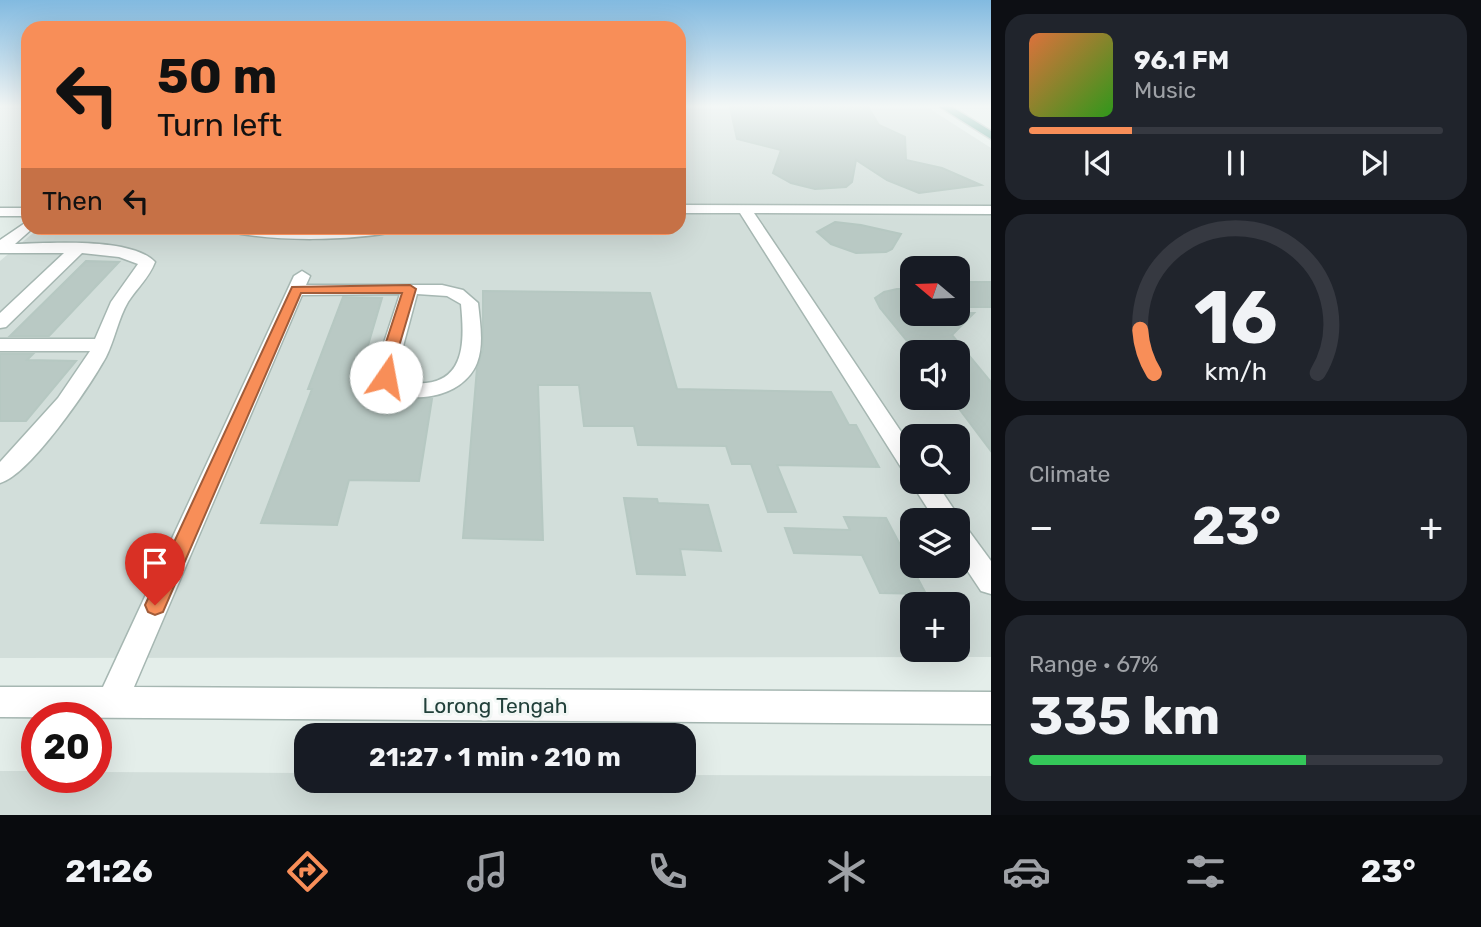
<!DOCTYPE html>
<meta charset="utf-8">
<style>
:root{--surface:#171b24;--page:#20242c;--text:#f1f3f6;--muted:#9ea1a6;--line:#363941;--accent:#f88e58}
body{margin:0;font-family:Rubik,sans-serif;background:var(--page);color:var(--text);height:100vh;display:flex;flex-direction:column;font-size:26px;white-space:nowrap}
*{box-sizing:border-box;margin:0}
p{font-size:23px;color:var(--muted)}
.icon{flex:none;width:38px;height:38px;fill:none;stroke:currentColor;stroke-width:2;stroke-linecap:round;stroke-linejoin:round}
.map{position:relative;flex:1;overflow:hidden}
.sheet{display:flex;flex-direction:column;gap:14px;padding:14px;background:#0d0f14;width:490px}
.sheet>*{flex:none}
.guide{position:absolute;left:21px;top:21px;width:665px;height:214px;border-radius:21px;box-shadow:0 7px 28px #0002;background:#f88e58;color:#111;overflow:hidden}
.needle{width:46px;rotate:289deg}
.fabs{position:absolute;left:900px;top:256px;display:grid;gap:14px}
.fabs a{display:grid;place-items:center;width:70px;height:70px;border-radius:14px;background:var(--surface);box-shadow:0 7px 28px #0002;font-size:35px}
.speed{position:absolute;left:21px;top:702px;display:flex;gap:14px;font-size:35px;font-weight:700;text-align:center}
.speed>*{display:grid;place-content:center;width:91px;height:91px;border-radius:50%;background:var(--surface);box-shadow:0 7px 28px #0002;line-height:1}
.speed .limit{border:10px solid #d22;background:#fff;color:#111}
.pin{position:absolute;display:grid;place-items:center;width:60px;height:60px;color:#fff;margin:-72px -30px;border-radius:50% 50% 50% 0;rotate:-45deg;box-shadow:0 0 7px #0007}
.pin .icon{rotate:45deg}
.me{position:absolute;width:77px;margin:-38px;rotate:12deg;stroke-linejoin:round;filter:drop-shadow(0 0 5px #0008)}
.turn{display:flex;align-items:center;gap:24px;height:147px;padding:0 21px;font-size:32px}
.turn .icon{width:91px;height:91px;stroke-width:2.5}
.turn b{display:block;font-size:49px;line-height:60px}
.then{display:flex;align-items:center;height:66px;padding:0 21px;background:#0003;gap:14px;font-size:26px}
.big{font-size:52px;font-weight:700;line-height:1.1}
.sheet .tile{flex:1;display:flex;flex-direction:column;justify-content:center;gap:10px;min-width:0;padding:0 24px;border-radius:21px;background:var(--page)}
.sheet .dial{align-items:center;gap:0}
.dial svg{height:182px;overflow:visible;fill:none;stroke:var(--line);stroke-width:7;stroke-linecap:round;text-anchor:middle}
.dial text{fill:var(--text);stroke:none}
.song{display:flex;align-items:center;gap:21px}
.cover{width:84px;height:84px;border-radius:10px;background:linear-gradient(135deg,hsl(20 70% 55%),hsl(110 70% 35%))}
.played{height:7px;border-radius:4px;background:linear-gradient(90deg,var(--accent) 25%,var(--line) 25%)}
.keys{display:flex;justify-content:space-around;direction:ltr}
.heat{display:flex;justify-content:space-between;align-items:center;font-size:38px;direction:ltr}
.charge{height:10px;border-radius:5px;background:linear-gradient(90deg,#34c759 67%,var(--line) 0)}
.trip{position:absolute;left:294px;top:723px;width:402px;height:70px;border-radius:21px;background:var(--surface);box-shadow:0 7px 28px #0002;font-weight:700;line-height:70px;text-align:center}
.dock{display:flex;height:112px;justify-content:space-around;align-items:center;background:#090b0e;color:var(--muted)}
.dock .icon{width:49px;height:49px}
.dock .current{color:var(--accent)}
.dock b{font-size:32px;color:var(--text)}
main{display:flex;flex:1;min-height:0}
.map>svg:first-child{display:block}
.built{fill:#d2deda;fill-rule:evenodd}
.building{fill:#b9c9c4;stroke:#b6c8c2;stroke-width:2}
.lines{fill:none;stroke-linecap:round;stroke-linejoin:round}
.minor-casing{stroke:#a6b7b2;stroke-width:3}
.major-casing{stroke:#c1cac8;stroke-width:3}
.minor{fill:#fff;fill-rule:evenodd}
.major{fill:#66a69b;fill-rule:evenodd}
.route{fill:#f88e58;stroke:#a15c39;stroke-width:2}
.labels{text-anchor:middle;stroke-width:6;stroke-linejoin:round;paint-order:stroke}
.near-street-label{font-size:21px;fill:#22413b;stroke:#f5faf8}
</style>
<main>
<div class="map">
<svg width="991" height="815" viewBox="0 0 991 815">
<rect width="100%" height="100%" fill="#e4eeea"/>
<!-- built -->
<g class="built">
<path d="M 679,107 L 927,107 L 991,148 L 991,657 L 0,658 L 0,261 L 39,228 L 679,228 ZM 912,268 L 957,268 L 957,313 L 912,313 ZM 912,352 L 957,352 L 957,397 L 912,397 ZM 912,436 L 957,436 L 957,481 L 912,481 ZM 912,520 L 957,520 L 957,565 L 912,565 ZM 912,604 L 957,604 L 957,649 L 912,649 Z"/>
<path d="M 0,771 L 37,771 L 37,777 L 96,777 L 96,772 L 306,773 L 306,780 L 684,780 L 684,775 L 991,776 L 991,815 L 0,815 Z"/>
</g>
<!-- building -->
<g class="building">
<path d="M 730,107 L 868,107 L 879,125 L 905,137 L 906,160 L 942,168 L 981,185 L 919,193 L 887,180 L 856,160 L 852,182 L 846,187 L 815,189 L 791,183 L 773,173 L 781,150 L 737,139 Z"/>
<path d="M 835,222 L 861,225 L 901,234 L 892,249 L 886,252 L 856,253 L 831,244 L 817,232 Z"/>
<path d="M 86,261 L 119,262 L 49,336 L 10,336 Z"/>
<rect x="957" y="282" width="34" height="25"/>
<path d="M 897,289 L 912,289 L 912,313 L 974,313 L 952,335 L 991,382 L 991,451 L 957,406 L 957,352 L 916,352 L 880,308 L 875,298 L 884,292 Z"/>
<path d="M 483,291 L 650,293 L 677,389 L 831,392 L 849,425 L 856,425 L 879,467 L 777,465 L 796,512 L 768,512 L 751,464 L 732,464 L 726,446 L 638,445 L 634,426 L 584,426 L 579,385 L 538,385 L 543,540 L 463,538 L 477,368 L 483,349 Z"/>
<path d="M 343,297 L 382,298 L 353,396 L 432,399 L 419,481 L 349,480 L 337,525 L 261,523 L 312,389 L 308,389 Z"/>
<path d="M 0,354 L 33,354 L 27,360 L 76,361 L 26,421 L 0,421 Z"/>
<path d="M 624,498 L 657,499 L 658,503 L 708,505 L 721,551 L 680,549 L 685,575 L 637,574 Z"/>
<path d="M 844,517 L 886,518 L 926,594 L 880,593 L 862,555 L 794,553 L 785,528 L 850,530 Z"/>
</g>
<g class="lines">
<defs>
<g id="minor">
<path d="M 679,205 L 991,206 L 991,214 L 754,213 L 912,448 L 912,474 L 904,472 L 740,213 L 679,213 Z"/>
<rect x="0" y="208" width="28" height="8"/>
<path d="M 28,221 L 28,228 L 33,228 L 15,244 C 48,243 132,237 155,262 C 149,278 137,288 128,302 C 118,319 115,339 106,357 C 90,386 30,475 0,483 L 0,462 L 58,398 L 90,351 L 0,351 L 0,339 L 95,339 L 111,302 L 138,264 L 119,257 L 82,253 L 6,327 L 0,328 L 0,313 L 64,253 L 0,253 L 0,240 Z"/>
<path d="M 226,228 L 399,228 L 397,231 C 354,241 271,242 228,231 Z"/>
<path d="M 302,271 L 310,276 L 306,285 L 442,285 L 463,290 L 478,303 C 480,322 484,345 477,363 C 463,399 404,409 378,381 L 375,370 L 400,294 L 302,295 L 134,687 L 991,692 L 991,724 L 0,717 L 0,687 L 103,687 L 294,276 ZM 417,294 L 447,296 L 461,304 C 464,336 467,379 426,383 C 414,384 405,383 395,376 Z"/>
<path d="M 912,478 L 912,481 L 935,481 L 961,520 L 958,524 L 966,527 L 991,561 L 991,594 L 981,591 L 957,555 L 957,520 L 935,520 L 910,481 Z"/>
</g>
<path id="major" d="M 940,107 L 952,107 L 991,131 L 991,139 Z"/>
</defs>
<!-- minor casing -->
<use href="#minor" class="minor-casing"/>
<!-- major casing -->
<use href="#major" class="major-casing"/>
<!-- minor -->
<use href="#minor" class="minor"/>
<!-- major -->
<use href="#major" class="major"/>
</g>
<!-- sky -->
<linearGradient id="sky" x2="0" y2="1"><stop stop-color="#82bae0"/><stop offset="0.48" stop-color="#f3f7f6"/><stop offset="1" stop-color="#f3f7f6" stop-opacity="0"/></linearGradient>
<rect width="991" height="221" fill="url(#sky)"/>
<!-- route -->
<path class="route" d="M 410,285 L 416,289 L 392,370 L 393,377 L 386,381 L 380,380 L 377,370 L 402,293 L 301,293 L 163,612 L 155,615 L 148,612 L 145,605 L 292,287 Z"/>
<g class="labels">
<!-- near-street labels -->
<g class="near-street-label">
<text x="495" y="713">Lorong Tengah</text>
</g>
</g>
</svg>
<div class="fabs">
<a><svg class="needle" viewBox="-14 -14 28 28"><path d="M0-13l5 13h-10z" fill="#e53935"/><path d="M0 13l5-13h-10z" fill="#9ea1a6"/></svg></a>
<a><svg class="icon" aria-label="sound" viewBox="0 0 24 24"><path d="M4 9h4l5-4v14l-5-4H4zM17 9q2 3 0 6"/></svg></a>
<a><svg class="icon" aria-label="search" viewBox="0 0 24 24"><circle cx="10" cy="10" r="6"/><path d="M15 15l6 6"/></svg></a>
<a><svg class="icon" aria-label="layers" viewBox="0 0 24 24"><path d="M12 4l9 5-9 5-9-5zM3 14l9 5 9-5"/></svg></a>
<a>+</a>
</div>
<div class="speed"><div class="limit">20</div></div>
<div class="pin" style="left:155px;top:605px;background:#d93025"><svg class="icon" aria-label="arrive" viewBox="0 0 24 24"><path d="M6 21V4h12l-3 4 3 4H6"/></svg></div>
<svg class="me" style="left:386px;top:377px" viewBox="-20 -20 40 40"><circle r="19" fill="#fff"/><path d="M0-13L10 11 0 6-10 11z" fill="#f88e58"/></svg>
<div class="trip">21:27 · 1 min · 210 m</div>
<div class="guide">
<div class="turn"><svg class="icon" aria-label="left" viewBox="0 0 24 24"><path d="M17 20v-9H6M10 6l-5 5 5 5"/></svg><div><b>50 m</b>Turn left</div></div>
<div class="then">Then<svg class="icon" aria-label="left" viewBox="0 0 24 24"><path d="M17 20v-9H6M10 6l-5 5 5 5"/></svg></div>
</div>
</div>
<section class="sheet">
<div class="tile">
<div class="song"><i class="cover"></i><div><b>96.1 FM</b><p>Music</p></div></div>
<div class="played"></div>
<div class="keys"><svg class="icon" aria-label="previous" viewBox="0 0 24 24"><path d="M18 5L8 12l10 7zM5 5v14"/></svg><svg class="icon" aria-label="pause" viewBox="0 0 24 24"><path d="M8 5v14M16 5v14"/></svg><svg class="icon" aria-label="next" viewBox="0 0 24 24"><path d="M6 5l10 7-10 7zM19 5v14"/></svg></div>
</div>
<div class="tile dial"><svg viewBox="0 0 100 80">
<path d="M14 69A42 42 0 1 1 86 69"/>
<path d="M14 69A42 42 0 0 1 8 50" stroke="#f88e58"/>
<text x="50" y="56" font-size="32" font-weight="700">16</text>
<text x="50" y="72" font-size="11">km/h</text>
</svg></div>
<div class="tile"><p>Climate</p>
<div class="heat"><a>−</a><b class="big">23°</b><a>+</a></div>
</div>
<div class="tile"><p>Range · 67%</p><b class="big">335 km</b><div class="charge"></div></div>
</section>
</main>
<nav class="dock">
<b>21:26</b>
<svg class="icon current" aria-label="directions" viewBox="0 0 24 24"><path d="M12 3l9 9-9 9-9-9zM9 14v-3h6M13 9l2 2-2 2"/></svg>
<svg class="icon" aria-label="music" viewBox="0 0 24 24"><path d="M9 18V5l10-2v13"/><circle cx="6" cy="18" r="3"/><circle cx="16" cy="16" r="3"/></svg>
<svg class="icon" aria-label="phone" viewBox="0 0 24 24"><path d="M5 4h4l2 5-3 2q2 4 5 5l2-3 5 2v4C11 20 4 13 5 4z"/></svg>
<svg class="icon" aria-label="climate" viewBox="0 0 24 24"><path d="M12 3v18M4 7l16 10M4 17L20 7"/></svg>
<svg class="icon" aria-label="car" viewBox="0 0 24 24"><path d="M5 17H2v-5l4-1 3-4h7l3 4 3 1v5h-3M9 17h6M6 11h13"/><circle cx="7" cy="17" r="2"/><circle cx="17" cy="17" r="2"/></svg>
<svg class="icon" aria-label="filters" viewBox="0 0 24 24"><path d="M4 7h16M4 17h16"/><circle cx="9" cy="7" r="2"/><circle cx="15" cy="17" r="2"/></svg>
<b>23°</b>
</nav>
